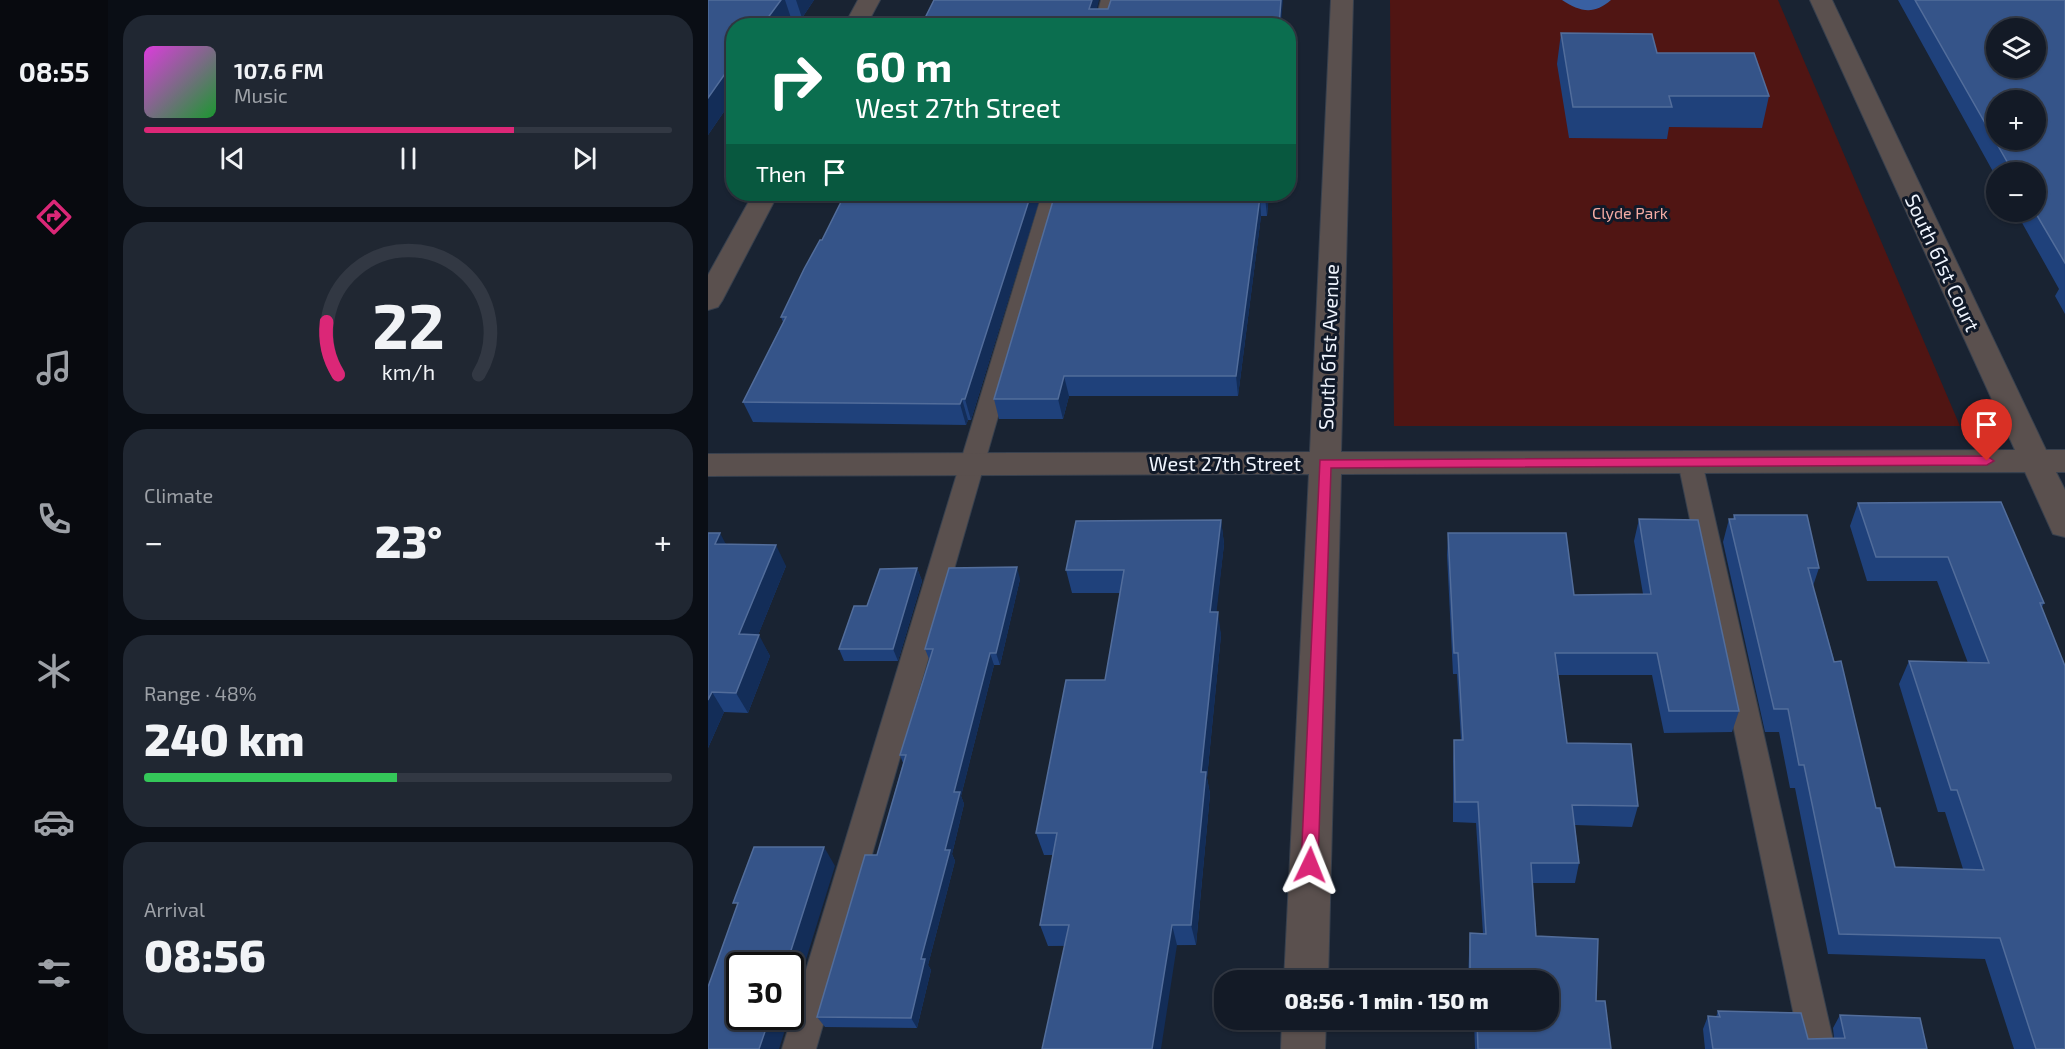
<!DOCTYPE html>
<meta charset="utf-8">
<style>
:root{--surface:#131a26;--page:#202732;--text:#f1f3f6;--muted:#9da1a7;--line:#323843;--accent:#db2777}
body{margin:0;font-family:"Exo 2",sans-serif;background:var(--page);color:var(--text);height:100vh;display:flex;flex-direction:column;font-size:22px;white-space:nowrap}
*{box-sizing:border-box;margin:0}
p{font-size:20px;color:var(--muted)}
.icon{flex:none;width:33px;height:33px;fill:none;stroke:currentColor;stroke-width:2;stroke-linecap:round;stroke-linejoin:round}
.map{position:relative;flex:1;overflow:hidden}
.panel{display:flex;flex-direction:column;gap:15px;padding:15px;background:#0a0e15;width:600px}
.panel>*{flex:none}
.hud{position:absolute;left:18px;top:18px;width:570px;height:183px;border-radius:24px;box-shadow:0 2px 4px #0004,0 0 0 2px var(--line);background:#0b6e4f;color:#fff;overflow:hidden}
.buttons{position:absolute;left:1278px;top:18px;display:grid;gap:12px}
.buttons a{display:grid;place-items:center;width:60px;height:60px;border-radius:50%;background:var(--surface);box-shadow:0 2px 4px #0004,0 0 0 2px var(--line);font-size:30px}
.speed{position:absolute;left:18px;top:952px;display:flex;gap:12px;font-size:30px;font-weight:700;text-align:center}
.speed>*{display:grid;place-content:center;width:78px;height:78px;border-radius:50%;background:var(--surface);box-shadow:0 2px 4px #0004,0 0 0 2px var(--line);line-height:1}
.speed .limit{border:3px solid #111;border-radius:9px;background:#fff;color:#111}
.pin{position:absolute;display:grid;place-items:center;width:51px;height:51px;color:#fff;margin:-62px -26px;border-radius:50% 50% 50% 0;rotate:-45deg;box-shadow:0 0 6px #0007}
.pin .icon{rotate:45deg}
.me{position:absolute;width:66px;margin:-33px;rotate:2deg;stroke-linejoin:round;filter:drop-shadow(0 0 4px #0008)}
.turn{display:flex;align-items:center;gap:21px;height:126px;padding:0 30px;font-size:27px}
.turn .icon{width:78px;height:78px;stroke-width:2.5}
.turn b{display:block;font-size:42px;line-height:51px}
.then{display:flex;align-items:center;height:57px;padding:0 30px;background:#0003;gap:12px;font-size:22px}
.big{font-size:45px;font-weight:800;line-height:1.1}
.panel .tile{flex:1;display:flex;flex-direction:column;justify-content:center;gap:9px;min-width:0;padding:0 21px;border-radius:24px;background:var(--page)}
.panel .dial{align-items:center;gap:0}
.dial svg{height:156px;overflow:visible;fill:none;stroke:var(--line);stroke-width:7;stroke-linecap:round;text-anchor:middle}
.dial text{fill:var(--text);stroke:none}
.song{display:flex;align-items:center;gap:18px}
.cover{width:72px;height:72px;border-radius:9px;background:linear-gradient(135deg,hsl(300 70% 55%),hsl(130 70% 35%))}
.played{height:6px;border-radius:3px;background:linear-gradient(90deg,var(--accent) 70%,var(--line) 70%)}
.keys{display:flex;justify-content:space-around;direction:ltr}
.heat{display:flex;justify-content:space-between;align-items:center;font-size:33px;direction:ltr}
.charge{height:9px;border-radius:4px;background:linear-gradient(90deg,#34c759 48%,var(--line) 0)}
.trip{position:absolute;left:506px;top:970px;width:345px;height:60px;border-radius:24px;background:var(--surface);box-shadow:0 2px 4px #0004,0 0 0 2px var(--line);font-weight:800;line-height:60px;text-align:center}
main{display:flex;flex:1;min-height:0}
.tabs{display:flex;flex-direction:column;width:108px;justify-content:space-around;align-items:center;background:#080a0f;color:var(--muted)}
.tabs .icon{width:42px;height:42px}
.tabs .current{color:var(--accent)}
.tabs b{font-size:27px;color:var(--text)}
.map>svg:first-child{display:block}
.green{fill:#501513}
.water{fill:#3960a2}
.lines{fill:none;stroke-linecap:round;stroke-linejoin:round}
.lane-casing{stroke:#37404e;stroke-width:2}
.street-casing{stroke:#37404e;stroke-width:2}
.lane{fill:#5a504e;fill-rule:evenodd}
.street{fill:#5a504e;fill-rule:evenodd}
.wall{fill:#1f417b}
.shaded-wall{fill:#132d58}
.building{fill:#355489;stroke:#526d9b;stroke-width:1.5;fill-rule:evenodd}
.route{fill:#db2777;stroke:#8e194d;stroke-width:1.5}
.labels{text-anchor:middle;stroke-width:6;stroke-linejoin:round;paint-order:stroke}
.far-park-label{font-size:16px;fill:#f3aba3;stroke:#101928}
.street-label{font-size:20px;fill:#eff4fd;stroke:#101928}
</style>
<main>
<nav class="tabs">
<b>08:55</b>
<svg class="icon current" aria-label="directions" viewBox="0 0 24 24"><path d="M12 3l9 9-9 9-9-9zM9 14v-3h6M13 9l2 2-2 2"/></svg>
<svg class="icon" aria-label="music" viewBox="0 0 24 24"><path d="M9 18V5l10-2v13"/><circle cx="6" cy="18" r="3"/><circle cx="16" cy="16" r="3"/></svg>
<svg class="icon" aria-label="phone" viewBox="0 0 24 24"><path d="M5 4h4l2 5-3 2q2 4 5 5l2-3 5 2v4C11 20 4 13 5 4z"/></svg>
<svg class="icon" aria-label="climate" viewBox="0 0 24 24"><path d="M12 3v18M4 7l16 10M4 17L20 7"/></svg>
<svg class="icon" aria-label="car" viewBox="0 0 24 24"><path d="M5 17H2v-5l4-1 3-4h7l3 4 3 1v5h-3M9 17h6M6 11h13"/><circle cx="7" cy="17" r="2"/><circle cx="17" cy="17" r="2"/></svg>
<svg class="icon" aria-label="filters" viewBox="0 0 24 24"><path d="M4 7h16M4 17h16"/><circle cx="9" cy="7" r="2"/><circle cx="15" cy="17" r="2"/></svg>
</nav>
<section class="panel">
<div class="tile">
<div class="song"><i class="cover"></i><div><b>107.6 FM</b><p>Music</p></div></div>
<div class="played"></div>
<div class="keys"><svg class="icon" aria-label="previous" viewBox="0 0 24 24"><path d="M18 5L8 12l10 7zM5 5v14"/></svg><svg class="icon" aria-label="pause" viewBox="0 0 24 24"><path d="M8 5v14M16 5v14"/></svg><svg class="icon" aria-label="next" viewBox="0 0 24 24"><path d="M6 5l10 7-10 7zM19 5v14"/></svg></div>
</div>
<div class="tile dial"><svg viewBox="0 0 100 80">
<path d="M14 69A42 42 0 1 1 86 69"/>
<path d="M14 69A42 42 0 0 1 8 42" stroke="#db2777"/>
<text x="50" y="56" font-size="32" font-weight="700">22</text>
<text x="50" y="72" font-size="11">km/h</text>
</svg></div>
<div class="tile"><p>Climate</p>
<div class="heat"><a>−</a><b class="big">23°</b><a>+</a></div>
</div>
<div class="tile"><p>Range · 48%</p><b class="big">240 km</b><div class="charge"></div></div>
<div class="tile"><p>Arrival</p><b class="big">08:56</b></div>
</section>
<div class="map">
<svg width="1357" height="1049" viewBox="0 0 1357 1049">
<rect width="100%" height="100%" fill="#192332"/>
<!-- green -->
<path class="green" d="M 682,0 L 1070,0 L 1252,426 L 686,426 Z"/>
<!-- water -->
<path class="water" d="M 854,0 L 903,0 C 886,15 872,12 854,0 Z"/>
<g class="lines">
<defs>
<g id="lane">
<path d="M 393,0 L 409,0 L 402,26 L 386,26 Z"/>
<path d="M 334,194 L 354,194 L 108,1049 L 74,1049 Z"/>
<path d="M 982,453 L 991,456 L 994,462 L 1127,1049 L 1093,1049 L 970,462 L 973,456 Z"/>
</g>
<g id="street">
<path d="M 150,0 L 172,0 L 158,26 L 136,26 Z"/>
<path d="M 623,0 L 645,0 L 633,452 L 1307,450 L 1102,0 L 1124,0 L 1338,450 L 1357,450 L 1357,472 L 1348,472 L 1357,490 L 1357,537 L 1345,534 L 1317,472 L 633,474 L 620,981 L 576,981 L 601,474 L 0,476 L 0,454 L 602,452 Z"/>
<path d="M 45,194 L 70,194 L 14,301 L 10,307 L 0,310 L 0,275 Z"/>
<path d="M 574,1020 L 618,1020 L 617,1049 L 573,1049 Z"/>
</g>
</defs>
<!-- lane casing -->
<use href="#lane" class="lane-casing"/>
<!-- street casing -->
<use href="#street" class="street-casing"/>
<!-- lane -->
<use href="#lane" class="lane"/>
<!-- street -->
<use href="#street" class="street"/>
</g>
<!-- wall -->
<g class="wall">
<path d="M 0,0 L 106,0 L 94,18 L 83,18 L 78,26 L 26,26 L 26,97 L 0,135 Z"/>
<path d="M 1190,0 L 1357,0 L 1357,314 L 1347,296 L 1351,289 L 1308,212 L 1328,212 L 1328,172 L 1288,172 L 1288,177 Z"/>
<path d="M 853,33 L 949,53 L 1061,96 L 1054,128 L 961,127 L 959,139 L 861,138 L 849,64 Z"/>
<path d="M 137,194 L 333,194 L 263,420 L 260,420 L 258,425 L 45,422 L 35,402 L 75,322 L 73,317 L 114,240 Z"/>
<path d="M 347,194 L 561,194 L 559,216 L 553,216 L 530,396 L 361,396 L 355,419 L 291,419 L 286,399 Z"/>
<path d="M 1150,503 L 1336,603 L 1334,607 L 1357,1049 L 1306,1049 L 1277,959 L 1120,954 L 1087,788 L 1082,788 L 1071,732 L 1057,732 L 1015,542 L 1021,519 L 1025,519 L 1026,515 L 1111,568 L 1105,586 L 1168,808 L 1187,867 L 1255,869 L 1237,812 L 1230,812 L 1191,684 L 1201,661 L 1260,663 L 1229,581 L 1159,581 L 1142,526 Z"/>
<path d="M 931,519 L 1031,711 L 1024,732 L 956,733 L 944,675 L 850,675 L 859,743 L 930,806 L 924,827 L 867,825 L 871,863 L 867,883 L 825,883 L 828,936 L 888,1001 L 903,1049 L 767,1049 L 766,1020 L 840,1020 L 840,981 L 760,981 L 761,953 L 762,933 L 775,934 L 768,823 L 745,822 L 745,761 L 746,740 L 753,740 L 749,674 L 745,674 L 739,555 L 740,533 L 866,595 L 935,594 L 926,541 Z"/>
<path d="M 513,520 L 516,544 L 508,612 L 513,635 L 499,778 L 502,794 L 488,945 L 340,946 L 332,925 L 345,855 L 336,855 L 328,833 L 397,680 L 412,593 L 364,593 L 358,570 Z"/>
<path d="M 0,533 L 18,544 L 78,566 L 50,635 L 62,656 L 40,713 L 16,712 L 0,748 Z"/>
<path d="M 209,568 L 214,581 L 190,661 L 136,661 L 131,649 L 159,606 Z"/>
<path d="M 312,579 L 292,665 L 286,665 L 253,796 L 256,804 L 244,854 L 247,861 L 220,965 L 223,970 L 209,1028 L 117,1027 L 109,1017 L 169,855 L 195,763 L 192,755 L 221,659 L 217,649 Z"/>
<path d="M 1010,1011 L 1100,1039 L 1126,1038 L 1125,1028 L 1132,1015 L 1219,1049 L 997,1049 L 995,1029 L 1000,1016 L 1008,1017 Z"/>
</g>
<!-- shaded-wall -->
<g class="shaded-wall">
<path d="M 73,0 L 77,0 L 83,18 L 78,26 L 57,26 L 56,23 Z"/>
<path d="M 88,0 L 106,0 L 94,18 Z"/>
<path d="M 384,0 L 391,0 L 385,26 L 381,9 Z"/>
<path d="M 573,0 L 575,0 L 573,26 L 571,26 Z"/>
<path d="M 26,61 L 26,97 L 0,135 L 0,98 Z"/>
<path d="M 323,194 L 333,194 L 263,420 L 257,399 Z"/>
<path d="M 558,194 L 561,194 L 559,216 L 557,197 Z"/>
<path d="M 552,197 L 553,216 L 530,396 L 528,376 Z"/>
<path d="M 356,376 L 361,396 L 355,419 L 350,399 Z"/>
<path d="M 254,399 L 260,420 L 258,425 L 252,404 Z"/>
<path d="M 513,520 L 516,544 L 506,635 L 502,612 Z"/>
<path d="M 12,533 L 23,554 L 7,544 Z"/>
<path d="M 68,545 L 78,566 L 42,655 L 31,634 Z"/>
<path d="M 309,567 L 312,579 L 292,665 L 288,653 Z"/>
<path d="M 209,568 L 214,581 L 190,661 L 185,649 Z"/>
<path d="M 510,612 L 513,635 L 499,778 L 502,794 L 488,945 L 483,925 L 493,772 Z"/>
<path d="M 51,635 L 62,656 L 40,713 L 28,693 Z"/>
<path d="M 282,653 L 286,665 L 253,796 L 256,804 L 244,854 L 247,861 L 220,965 L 223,970 L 209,1028 L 203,1018 L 213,959 L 237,850 L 246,792 Z"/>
<path d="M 4,692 L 16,712 L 0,748 L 0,700 Z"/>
<path d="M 116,847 L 127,866 L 82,1011 L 82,966 L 78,966 Z"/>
<path d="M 464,925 L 469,945 L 453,1049 L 444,1049 Z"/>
<path d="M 62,1017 L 81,1017 L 71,1049 L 51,1049 Z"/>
</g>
<!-- building -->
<g class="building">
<path d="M 0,0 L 73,0 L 56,23 L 51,23 L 50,26 L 26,26 L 26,61 L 0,98 Z"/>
<path d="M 226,0 L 384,0 L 381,9 L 400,9 L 403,0 L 573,0 L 571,26 L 213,26 Z"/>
<path d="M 1207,0 L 1357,0 L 1357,263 L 1327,212 L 1328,172 L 1305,172 ZM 1288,28 L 1328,28 L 1328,68 L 1288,68 ZM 1288,100 L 1328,100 L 1328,140 L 1288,140 Z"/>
<path d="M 853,33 L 944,34 L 949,53 L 1046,53 L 1061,96 L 961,96 L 964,107 L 865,107 Z"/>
<path d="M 137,194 L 323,194 L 257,399 L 254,399 L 252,404 L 35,402 L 78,317 L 73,317 L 96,269 L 112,240 L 114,240 Z"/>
<path d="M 347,194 L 558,194 L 557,197 L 552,197 L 528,376 L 356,376 L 350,399 L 286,399 Z"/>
<path d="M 1293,502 L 1336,603 L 1332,603 L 1357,666 L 1357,1049 L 1328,1049 L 1292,938 L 1131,934 L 1096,765 L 1091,765 L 1080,709 L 1066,709 L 1021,519 L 1027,519 L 1026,515 L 1099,515 L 1111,568 L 1100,568 L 1126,662 L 1133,661 L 1168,808 L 1172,808 L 1187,867 L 1276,870 L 1249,790 L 1243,790 L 1201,661 L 1281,663 L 1240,557 L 1168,557 L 1150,503 Z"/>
<path d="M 931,519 L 990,520 L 1031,711 L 961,711 L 949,653 L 847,653 L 859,743 L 923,744 L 930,806 L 864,805 L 871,863 L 823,863 L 828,936 L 890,939 L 888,1001 L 897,1001 L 903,1049 L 770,1049 L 769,1020 L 840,1020 L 840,981 L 762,981 L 762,933 L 778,934 L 770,802 L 747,802 L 746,740 L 755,740 L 750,653 L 746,653 L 740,533 L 858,533 L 866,595 L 943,594 Z"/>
<path d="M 513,520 L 502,612 L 510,612 L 493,772 L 498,772 L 483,925 L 464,925 L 444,1049 L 334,1049 L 361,925 L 332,925 L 349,833 L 328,833 L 358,680 L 397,680 L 416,570 L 358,570 L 368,521 Z"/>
<path d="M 0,533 L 12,533 L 7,544 L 68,545 L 31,634 L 51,635 L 28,693 L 4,692 L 0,700 Z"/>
<path d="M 309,567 L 288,653 L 282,653 L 246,792 L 252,792 L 237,850 L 242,850 L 213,959 L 217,959 L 203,1018 L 109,1017 L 157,855 L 169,855 L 198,755 L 192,755 L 225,649 L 217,649 L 241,568 Z"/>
<path d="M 209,568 L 185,649 L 131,649 L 146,606 L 159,606 L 172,569 Z"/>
<path d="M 46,847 L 116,847 L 78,966 L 32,966 L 32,1017 L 62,1017 L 51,1049 L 0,1049 L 0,987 L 30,903 L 25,903 Z"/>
<path d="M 1010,1011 L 1093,1013 L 1100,1039 L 1137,1038 L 1132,1015 L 1212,1018 L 1219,1049 L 1005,1049 L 1000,1016 L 1012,1017 Z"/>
</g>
<!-- route -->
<path class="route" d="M 1279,456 L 1286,461 L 1279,465 L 623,468 L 610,865 L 608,870 L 602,873 L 596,870 L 593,865 L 612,460 Z"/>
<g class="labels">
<!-- far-park labels -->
<g class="far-park-label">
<text x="922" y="219">Clyde Park</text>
</g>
<!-- street labels -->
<g class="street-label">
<text transform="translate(1234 263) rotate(65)" y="7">South 61st Court</text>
<text transform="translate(621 347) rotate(-88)" y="7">South 61st Avenue</text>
<text x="517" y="471">West 27th Street</text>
</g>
</g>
</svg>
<div class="buttons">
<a><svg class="icon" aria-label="layers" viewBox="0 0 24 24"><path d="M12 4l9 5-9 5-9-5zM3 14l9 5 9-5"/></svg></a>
<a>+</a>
<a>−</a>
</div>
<div class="speed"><div class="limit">30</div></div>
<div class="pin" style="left:1279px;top:461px;background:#d93025"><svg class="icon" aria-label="arrive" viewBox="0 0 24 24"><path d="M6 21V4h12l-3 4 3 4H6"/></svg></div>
<svg class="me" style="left:602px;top:865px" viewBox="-20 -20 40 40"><path d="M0-17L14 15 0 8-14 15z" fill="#db2777" stroke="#fff" stroke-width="4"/></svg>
<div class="trip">08:56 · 1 min · 150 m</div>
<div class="hud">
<div class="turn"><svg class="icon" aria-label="right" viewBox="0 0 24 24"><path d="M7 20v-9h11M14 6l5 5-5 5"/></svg><div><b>60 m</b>West 27th Street</div></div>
<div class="then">Then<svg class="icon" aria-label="arrive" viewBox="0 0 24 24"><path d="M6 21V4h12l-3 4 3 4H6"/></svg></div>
</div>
</div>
</main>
